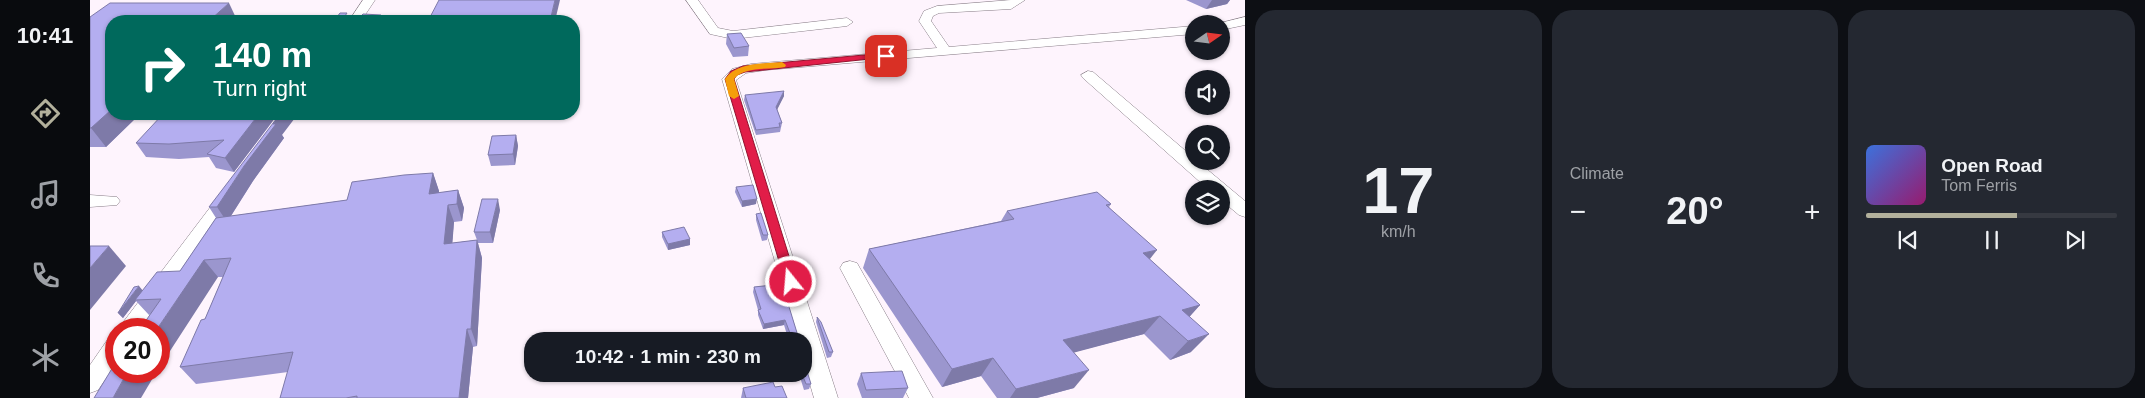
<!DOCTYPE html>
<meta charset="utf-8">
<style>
:root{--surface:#171b24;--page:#242831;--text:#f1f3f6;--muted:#9ea1a6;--line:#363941;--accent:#b2b09b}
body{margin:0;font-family:Helvetica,sans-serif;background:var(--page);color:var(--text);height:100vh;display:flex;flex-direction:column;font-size:19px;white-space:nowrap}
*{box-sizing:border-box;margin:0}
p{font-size:16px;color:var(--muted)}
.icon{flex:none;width:28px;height:28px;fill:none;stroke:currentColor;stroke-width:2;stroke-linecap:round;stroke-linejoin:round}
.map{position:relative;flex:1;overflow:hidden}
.details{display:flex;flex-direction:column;gap:10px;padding:10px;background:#0d0f14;width:900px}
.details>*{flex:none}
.guide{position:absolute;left:15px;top:15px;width:475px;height:105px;border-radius:20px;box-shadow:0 1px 4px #0004;background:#00695c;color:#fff;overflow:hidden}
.needle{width:32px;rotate:76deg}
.controls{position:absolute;left:1095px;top:15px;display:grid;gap:10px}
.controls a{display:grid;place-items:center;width:45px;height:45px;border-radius:50%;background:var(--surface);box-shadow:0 1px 4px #0004;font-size:25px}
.speed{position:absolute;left:15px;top:318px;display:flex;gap:10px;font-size:25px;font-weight:700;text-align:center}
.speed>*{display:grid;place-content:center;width:65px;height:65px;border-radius:50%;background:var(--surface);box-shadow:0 1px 4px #0004;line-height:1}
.speed .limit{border:8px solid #d22;background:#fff;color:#111}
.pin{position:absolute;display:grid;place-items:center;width:42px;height:42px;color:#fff;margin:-21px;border-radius:10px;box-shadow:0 2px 8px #0006}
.me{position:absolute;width:55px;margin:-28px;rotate:343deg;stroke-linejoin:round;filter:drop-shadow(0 0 4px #0008)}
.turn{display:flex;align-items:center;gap:18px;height:105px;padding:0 25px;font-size:22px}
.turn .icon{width:65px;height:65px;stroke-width:2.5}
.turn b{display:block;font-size:35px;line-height:42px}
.big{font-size:38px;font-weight:700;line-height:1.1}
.details .widget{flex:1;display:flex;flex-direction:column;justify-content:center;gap:8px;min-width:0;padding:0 18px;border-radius:20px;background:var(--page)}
.details .dial{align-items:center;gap:0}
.dial b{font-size:65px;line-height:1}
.song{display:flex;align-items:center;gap:15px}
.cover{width:60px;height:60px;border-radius:8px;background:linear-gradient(135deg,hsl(220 70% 55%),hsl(320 70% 35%))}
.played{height:5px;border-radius:2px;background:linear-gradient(90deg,var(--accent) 60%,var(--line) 60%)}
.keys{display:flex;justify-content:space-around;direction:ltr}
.heat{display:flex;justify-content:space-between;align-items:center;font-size:28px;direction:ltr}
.details .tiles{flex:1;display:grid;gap:10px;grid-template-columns:repeat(3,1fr)}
.trip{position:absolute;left:434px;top:332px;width:288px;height:50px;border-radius:20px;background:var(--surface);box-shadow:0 1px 4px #0004;font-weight:700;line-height:50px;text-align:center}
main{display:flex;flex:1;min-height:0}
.tabs{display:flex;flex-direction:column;width:90px;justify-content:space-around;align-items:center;background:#090b0e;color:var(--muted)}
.tabs .icon{width:35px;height:35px}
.tabs .on{color:var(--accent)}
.tabs b{font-size:22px;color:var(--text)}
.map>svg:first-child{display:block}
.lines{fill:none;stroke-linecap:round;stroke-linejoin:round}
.minor-casing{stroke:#877c86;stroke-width:1}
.minor{fill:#fff;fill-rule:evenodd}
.wall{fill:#9b96ce}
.shaded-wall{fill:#7e7aa8}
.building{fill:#b4aef0;stroke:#7e7aa8}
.route{fill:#e11d48;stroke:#92132f}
.slow{fill:#f59e0b}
</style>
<main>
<nav class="tabs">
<b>10:41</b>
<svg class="icon on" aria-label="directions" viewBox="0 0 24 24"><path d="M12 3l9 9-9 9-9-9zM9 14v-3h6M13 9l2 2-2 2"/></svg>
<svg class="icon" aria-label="music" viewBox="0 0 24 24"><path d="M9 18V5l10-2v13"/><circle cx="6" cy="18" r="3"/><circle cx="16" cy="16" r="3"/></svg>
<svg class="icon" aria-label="phone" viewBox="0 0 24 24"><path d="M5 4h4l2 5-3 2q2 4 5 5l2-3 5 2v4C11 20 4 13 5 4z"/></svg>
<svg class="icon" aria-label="climate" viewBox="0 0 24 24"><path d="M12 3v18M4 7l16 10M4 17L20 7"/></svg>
</nav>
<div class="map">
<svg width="1155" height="398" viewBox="0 0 1155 398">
<rect width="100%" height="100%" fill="#fef4fd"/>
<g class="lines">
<defs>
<g id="minor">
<path d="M 273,0 L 285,0 L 271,21 L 259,21 Z"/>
<path d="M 596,0 L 608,0 L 628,28 L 643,31 L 757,18 L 763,22 L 757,26 L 643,39 L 620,34 Z"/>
<path d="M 921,0 L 935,0 L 921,9 L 849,13 L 843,16 L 841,21 L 859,47 L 1104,26 L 1104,34 L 676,70 L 656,73 L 646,80 L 748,398 L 724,398 L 712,357 L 712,341 L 708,341 L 632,79 L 642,69 L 661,64 L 847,48 L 829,21 L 834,11 L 847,6 Z"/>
<path d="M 1155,17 L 1155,25 L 1131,30 L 1131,24 L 1126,24 Z"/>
<path d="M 998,71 L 1003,72 L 1104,158 L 1104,161 L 1107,161 L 1155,201 L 1155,217 L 1149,215 L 1131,200 L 1131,189 L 1118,189 L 993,78 L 991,75 Z"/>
<path d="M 137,191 L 143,193 L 146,197 L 143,201 L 51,329 L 28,329 L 131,193 Z"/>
<path d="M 0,195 L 27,197 L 30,201 L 27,205 L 0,207 Z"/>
<path d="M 760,261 L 767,263 L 843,398 L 819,398 L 750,268 L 753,263 Z"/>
<path d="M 26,337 L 26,364 L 8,390 L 0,393 L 0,365 L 18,339 Z"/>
</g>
</defs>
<!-- minor casing -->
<use href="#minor" class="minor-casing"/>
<!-- minor -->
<use href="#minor" class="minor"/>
</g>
<!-- wall -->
<g class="wall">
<path d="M 1096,0 L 1140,0 L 1137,4 L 1116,9 Z"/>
<path d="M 0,17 L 147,20 L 21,114 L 50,114 L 16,147 L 0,147 Z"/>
<path d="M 637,34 L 659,46 L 658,56 L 643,57 L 636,44 Z"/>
<path d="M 655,95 L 694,96 L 687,109 L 692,123 L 690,132 L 666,135 L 654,100 Z"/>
<path d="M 188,114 L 144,172 L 126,168 L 119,157 L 89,159 L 56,157 L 46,143 Z"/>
<path d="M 329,114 L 386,114 L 331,120 Z"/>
<path d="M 192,135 L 194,138 L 163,181 L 141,216 L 257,200 L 343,173 L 349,191 L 349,193 L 368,190 L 374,208 L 372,221 L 364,222 L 362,243 L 387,240 L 384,232 L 410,210 L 403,243 L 388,243 L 392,258 L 387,346 L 383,347 L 378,398 L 190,398 L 198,372 L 106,384 L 90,367 L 115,319 L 133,277 L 128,277 L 59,315 L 46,301 L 33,318 L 28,313 L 52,291 L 90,271 L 126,218 L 119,207 Z"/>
<path d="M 426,135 L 428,146 L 425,165 L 401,166 L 398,155 Z"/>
<path d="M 646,187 L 666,204 L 652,207 L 645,192 Z"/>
<path d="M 1021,204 L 1019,207 L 1059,259 L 1110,305 L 1100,316 L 1101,352 L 1080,360 L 1054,334 L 984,352 L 984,388 L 947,398 L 907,398 L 891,376 L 852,387 L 773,268 L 779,249 L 911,221 L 917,211 Z"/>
<path d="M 666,214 L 678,235 L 677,240 L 672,241 L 666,220 Z"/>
<path d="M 572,232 L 600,239 L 600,245 L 578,250 L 572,237 Z"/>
<path d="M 692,284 L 708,336 L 711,341 L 699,341 L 694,325 L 673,329 L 668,315 L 668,310 L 663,292 L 664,287 Z"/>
<path d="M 727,317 L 743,352 L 741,357 L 737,358 L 726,322 Z"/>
<path d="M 771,373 L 818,388 L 813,398 L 772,398 L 767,384 Z"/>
<path d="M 709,374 L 712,374 L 721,384 L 719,389 L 714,390 Z"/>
<path d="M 685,387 L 697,398 L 651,398 L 653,388 Z"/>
</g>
<!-- shaded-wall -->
<g class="shaded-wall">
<path d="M 465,0 L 470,0 L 465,21 L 460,21 Z"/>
<path d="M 1122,0 L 1140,0 L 1137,4 L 1116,9 Z"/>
<path d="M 139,3 L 147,20 L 146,21 L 119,21 Z"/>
<path d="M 291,15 L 292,19 L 291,21 L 285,21 Z"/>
<path d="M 694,91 L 694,96 L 686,112 L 686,107 Z"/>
<path d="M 21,110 L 21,114 L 50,114 L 16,147 L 1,128 Z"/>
<path d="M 169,114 L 188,114 L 144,172 L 135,158 Z"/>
<path d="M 190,114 L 208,114 L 192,135 L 194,138 L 163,181 L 137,222 L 127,207 L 154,166 Z"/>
<path d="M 426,135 L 428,146 L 425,165 L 423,154 Z"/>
<path d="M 343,173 L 349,191 L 345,211 L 339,194 Z"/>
<path d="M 368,190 L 374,208 L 372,221 L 367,204 Z"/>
<path d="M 408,199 L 410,210 L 403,243 L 400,232 Z"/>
<path d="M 667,199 L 666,204 L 652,207 L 652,201 Z"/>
<path d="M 358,205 L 364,222 L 361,262 L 354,244 Z"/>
<path d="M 600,239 L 600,245 L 578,250 L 578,244 Z"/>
<path d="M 387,240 L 392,258 L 387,346 L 381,329 Z"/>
<path d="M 19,246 L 36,266 L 0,310 L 0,268 Z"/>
<path d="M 1067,250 L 1052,269 L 1053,253 Z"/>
<path d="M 114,260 L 128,277 L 69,368 L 69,329 L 67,329 Z"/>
<path d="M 49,286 L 54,292 L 45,300 L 46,301 L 33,318 L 28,313 Z"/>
<path d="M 1110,305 L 1093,324 L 1092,310 Z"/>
<path d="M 1070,316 L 1054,334 L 960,359 L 973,340 Z"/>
<path d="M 695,320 L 694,325 L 673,329 L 674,324 Z"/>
<path d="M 377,329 L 383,347 L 378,398 L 369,398 Z"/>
<path d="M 1119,334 L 1101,352 L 1080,360 L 1098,341 Z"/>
<path d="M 903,358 L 891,376 L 852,387 L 862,369 Z"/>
<path d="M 999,370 L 984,388 L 947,398 L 920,398 L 926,389 Z"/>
<path d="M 38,371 L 67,371 L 51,398 L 23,398 Z"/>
</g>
<!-- building -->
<g class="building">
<path d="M 349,0 L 465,0 L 460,21 L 338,21 Z"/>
<path d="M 20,3 L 139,3 L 119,21 L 21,21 L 21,110 L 1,128 L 0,128 L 0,17 Z"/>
<path d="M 250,13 L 257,13 L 255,16 L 257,18 L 269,18 L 273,14 L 291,15 L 285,21 L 226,21 L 244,21 Z"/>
<path d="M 651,33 L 659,46 L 644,48 L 637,34 Z"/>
<path d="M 694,91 L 686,107 L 692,123 L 689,123 L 690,127 L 666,130 L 655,95 Z"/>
<path d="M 73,114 L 169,114 L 135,158 L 117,154 L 134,140 L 79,144 L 46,143 Z"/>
<path d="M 190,114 L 183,124 L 186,124 L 154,166 L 127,207 L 119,207 Z"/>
<path d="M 426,135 L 423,154 L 398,155 L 402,136 Z"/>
<path d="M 343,173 L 339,194 L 368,190 L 367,204 L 358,205 L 354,244 L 387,240 L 381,329 L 377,329 L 369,398 L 267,398 L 267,396 L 256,398 L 190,398 L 203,352 L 90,367 L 111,320 L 115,319 L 141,258 L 114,260 L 67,329 L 50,329 L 71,299 L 45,300 L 67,272 L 90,271 L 126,218 L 257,200 L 262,182 L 314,175 Z"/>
<path d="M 663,185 L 667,199 L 652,201 L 646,187 Z"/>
<path d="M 1007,192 L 1021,204 L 1016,205 L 1067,250 L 1053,253 L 1110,305 L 1092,310 L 1119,334 L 1098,341 L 1070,316 L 973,340 L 999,370 L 926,389 L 903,358 L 862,369 L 779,249 L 924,219 L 917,211 Z"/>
<path d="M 392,199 L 408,199 L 400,232 L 384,232 Z"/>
<path d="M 671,213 L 678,235 L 673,235 L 666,214 Z"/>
<path d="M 594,227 L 600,239 L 578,244 L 572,232 Z"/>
<path d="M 0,246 L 19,246 L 0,268 Z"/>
<path d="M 692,284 L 708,336 L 711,337 L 711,341 L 703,341 L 695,320 L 674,324 L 668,310 L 671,309 L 664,287 Z"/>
<path d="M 49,286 L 28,313 L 44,287 Z"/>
<path d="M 727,317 L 731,322 L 743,352 L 739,352 Z"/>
<path d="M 712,355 L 721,384 L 716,384 L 712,374 Z"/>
<path d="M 26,362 L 26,371 L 38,371 L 23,398 L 4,398 Z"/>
<path d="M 812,371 L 818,388 L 776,390 L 771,373 Z"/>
<path d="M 683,382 L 685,387 L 692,386 L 697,398 L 656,398 L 653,388 Z"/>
</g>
<!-- route -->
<path class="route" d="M 796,53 L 799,54 L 799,57 L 655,72 L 647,75 L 644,79 L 707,282 L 705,285 L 696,285 L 635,79 L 641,71 L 653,66 Z"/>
<!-- slow -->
<path class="slow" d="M 692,62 L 696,65 L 695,67 C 680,70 654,66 644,79 L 649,96 L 644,99 L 639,96 L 635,79 C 647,62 673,64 692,62 Z"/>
</svg>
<div class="controls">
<a><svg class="needle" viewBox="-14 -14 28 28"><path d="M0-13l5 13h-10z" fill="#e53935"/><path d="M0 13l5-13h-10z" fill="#9ea1a6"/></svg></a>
<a><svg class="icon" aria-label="sound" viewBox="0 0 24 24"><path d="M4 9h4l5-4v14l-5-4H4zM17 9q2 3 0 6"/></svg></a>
<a><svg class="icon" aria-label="search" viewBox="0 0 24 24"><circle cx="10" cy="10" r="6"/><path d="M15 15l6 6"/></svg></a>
<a><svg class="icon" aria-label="layers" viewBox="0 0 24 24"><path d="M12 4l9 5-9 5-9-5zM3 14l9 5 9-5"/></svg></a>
</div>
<div class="speed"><div class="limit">20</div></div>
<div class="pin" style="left:796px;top:56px;background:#d93025"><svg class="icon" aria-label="arrive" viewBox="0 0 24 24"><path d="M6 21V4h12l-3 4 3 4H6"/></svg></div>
<svg class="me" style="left:701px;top:282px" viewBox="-20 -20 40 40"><circle r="17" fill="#e11d48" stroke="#fff" stroke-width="3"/><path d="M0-11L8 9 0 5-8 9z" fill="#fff"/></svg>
<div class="trip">10:42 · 1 min · 230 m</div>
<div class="guide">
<div class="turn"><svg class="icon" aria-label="right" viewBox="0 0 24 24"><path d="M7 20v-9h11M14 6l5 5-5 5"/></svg><div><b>140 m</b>Turn right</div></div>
</div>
</div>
<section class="details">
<div class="tiles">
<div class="widget dial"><b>17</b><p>km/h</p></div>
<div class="widget"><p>Climate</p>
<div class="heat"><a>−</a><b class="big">20°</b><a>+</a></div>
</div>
<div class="widget">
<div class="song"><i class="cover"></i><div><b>Open Road</b><p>Tom Ferris</p></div></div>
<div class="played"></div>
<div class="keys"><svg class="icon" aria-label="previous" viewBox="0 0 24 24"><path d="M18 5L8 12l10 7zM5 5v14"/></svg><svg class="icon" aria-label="pause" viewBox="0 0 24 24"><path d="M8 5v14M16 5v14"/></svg><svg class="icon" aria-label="next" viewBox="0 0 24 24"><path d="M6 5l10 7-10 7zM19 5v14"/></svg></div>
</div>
</div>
</section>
</main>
